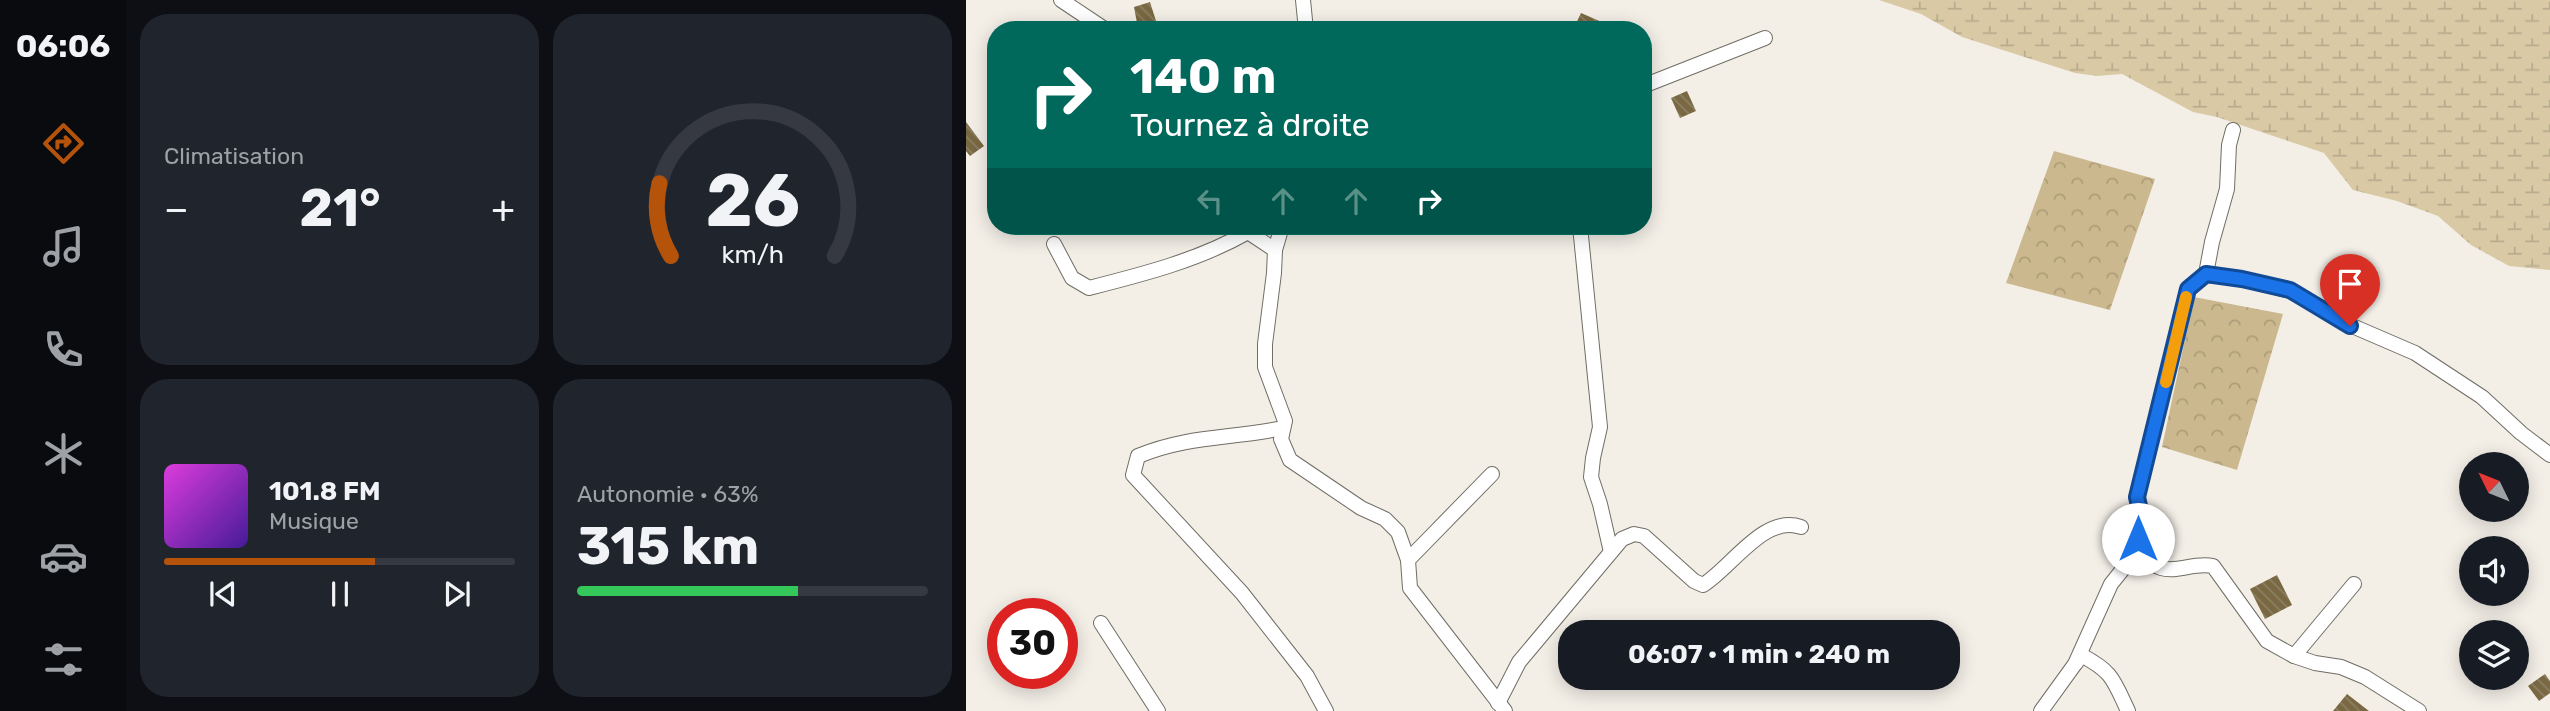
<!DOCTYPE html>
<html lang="fr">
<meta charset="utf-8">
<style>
:root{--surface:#171b24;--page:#20242c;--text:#f1f3f6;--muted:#9ea1a6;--line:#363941;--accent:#b45309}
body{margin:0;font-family:Rubik,sans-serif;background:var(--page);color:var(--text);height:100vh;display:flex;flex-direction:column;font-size:26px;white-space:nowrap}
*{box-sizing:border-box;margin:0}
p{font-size:23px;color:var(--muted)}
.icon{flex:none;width:38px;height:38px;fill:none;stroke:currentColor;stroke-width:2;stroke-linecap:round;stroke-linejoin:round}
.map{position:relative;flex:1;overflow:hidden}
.panel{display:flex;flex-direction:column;gap:14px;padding:14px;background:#0d0f14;width:840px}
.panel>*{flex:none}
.hud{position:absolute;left:21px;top:21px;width:665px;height:214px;border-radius:28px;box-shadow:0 4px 18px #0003;background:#00695c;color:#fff;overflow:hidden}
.needle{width:46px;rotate:313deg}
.tools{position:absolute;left:1493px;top:452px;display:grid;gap:14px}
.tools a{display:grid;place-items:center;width:70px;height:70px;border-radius:50%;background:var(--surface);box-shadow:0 4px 18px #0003;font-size:35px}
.speed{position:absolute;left:21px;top:598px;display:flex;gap:14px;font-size:35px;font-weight:700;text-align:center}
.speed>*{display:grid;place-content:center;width:91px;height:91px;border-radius:50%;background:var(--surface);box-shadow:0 4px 18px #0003;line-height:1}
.speed .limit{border:10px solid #d22;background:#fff;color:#111}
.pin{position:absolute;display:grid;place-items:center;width:60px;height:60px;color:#fff;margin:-72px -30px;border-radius:50% 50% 50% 0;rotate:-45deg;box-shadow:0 0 7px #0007}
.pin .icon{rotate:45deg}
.me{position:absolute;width:77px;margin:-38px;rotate:0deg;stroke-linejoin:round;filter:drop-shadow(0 0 5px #0008)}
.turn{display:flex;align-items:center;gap:24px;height:147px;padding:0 28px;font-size:32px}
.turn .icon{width:91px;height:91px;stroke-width:2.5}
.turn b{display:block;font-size:49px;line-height:60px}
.lanes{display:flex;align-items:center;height:66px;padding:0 28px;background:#0003;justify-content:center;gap:35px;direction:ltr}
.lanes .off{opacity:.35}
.big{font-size:52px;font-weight:700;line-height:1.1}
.panel .tile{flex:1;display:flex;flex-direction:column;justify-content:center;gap:10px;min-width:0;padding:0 24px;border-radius:28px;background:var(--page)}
.panel .dial{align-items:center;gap:0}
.dial svg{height:182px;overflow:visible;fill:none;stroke:var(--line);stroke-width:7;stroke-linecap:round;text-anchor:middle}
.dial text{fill:var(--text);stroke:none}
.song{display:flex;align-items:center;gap:21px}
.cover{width:84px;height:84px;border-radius:10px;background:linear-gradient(135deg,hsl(300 70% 55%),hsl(260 70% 35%))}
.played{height:7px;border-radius:4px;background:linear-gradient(90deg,var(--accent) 60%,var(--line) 60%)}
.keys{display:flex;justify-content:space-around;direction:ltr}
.heat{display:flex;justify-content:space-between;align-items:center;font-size:38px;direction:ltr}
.charge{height:10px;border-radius:5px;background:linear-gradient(90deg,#34c759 63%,var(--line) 0)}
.panel .tiles{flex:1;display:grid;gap:14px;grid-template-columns:repeat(2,1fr)}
.trip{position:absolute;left:592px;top:620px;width:402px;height:70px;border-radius:28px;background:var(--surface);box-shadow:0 4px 18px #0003;font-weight:700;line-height:70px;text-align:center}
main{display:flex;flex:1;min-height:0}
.menu{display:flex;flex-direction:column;width:126px;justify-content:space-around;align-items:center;background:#090b0e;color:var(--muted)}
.menu .icon{width:49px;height:49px}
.menu .active{color:var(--accent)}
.menu b{font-size:32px;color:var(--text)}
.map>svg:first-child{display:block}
.forest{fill:url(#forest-crowns)}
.wetland{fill:url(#wetland-marsh)}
.building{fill:url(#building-back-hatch)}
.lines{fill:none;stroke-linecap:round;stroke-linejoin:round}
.minor-casing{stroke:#706d65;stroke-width:16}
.minor{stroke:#fff;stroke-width:14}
.route-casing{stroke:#114b97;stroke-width:18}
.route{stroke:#1a73e8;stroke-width:12}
.slow{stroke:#f59e0b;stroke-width:12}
</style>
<main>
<nav class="menu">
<b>06:06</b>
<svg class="icon active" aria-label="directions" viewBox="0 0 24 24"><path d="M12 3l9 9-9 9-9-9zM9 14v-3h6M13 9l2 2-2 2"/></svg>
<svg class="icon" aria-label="music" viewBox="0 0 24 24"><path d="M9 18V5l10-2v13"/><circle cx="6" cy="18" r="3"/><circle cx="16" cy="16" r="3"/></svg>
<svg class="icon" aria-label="phone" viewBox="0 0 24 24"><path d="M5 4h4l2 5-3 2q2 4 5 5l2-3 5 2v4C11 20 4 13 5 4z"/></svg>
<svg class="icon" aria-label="climate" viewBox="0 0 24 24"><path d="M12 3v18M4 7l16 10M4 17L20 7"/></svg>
<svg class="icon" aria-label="car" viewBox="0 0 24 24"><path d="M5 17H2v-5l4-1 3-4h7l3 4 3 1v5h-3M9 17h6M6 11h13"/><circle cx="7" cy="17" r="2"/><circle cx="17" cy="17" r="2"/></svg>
<svg class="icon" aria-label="filters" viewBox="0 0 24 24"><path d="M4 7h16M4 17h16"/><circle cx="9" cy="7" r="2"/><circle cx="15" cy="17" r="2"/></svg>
</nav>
<section class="panel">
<div class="tiles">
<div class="tile"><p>Climatisation</p>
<div class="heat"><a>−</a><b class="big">21°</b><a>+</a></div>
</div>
<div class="tile dial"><svg viewBox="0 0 100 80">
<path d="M14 69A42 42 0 1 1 86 69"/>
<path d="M14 69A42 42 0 0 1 9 37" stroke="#b45309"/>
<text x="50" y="56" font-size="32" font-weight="700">26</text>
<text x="50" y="72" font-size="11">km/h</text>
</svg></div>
<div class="tile">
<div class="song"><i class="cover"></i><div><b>101.8 FM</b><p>Musique</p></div></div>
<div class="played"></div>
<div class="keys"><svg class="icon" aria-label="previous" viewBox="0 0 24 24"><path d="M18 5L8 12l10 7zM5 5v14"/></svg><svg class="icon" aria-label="pause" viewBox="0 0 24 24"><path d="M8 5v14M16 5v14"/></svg><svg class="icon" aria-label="next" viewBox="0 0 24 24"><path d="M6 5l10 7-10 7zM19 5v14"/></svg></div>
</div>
<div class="tile"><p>Autonomie · 63%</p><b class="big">315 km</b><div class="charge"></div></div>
</div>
</section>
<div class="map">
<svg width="1584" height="711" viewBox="0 0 1584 711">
<defs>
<pattern id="forest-crowns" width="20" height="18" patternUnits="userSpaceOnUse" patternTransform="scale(1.75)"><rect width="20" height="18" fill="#cbb88e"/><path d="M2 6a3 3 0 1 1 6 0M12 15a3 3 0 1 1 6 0" fill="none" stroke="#ad9d79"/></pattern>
<pattern id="wetland-marsh" width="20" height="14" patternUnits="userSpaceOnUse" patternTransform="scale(1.75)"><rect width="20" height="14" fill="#d9c9a5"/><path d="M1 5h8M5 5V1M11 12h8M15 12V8" fill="none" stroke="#b9ab8d"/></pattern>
<pattern id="building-back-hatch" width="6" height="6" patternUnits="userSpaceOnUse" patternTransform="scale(1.75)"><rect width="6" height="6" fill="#796841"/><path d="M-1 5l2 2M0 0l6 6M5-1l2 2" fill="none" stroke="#8c8064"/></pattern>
</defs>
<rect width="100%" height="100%" fill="#f3efe7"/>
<!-- forest -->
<g class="forest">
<path d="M 1088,151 L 1189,179 L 1144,310 L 1040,283 Z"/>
<path d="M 1228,297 L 1317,314 L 1271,470 L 1196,447 Z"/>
</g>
<!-- wetland -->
<path class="wetland" d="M 913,0 L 1584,0 L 1584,270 L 1543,266 L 1505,245 L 1472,216 L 1431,201 L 1387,190 L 1358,153 L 1251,117 L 1227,112 L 1156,74 L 1131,76 L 1109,73 L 996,37 L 955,14 Z"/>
<!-- building -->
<g class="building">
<path d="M 184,2 L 190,21 L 176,25 L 175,22 L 171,23 L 168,7 Z"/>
<path d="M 615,13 L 654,30 L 607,30 Z"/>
<path d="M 721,91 L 730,111 L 714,118 L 705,98 Z"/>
<path d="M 0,122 L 18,146 L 4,156 L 0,151 Z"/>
<path d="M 1311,575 L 1326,605 L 1299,619 L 1284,589 Z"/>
<path d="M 1579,674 L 1584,681 L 1584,693 L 1573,701 L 1562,686 Z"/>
<path d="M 1381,694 L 1403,711 L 1367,711 Z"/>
</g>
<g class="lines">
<defs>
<g id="minor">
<path d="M 95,0 L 140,30"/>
<path d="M 337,0 L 340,30"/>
<path d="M 677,86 L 799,38"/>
<path d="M 279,226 L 282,232 L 309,250"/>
<path d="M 316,226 L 309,250 L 308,273 L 299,344 L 299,367 L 319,421 L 315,439 L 324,460 L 395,508 L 419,519 L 432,532 L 442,560"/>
<path d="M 614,226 L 634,427 L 627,458 L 625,477 L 634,504 L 645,552"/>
<path d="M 88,244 L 106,278 L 123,288 C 178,274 233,260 282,232"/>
<path d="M 1240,274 L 1246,242 L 1261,189 L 1263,145 L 1267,130"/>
<path d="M 317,428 C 266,439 223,435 172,456 L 167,475 L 276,593 L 341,676 L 360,711"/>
<path d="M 526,474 L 442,560 L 444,588 L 539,711"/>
<path d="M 1169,554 C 1177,558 1186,565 1195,568 C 1211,573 1228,562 1247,566 L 1301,641 L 1328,656 L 1349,663 L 1375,667 L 1399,677 L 1453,711"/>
<path d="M 135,623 L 192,711"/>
<path d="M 1328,656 L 1388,584"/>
<path d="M 1110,663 L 1115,655 C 1147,672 1147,679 1162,711"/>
<path d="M 532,703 L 553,662 L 656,539 L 668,534 L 678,536 L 728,581 L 737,585 C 766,567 798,514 835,527"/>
<path d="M 1075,711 L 1109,664 L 1145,584 L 1169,554 L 1176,524 L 1171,497 L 1222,289 L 1240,274 L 1276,279 L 1324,291 L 1384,325 L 1449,353 L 1516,397 L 1555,433 L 1584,455"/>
</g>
</defs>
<!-- minor casing -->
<use href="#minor" class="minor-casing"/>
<!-- minor -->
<use href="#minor" class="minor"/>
</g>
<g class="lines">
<defs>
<path id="route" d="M 1172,539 L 1177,524 L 1171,497 L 1222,289 L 1240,274 L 1276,279 L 1324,290 L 1384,326"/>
</defs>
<!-- route casing -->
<use href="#route" class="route-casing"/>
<!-- route -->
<use href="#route" class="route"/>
<!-- slow -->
<path class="slow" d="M 1200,382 L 1220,297"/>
</g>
</svg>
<div class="tools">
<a><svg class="needle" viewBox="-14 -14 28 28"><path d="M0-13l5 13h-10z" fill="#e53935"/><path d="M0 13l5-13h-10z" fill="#9ea1a6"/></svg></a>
<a><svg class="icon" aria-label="sound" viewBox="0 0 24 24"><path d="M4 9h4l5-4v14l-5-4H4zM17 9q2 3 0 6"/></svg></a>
<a><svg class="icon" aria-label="layers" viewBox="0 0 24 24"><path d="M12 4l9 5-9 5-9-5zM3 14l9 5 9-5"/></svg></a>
</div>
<div class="speed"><div class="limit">30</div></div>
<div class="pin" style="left:1384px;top:326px;background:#d93025"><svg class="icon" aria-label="arrive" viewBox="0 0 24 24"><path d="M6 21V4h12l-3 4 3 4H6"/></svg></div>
<svg class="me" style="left:1172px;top:539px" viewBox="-20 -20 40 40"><circle r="19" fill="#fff"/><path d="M0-13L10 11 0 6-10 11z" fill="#1a73e8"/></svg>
<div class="trip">06:07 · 1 min · 240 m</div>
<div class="hud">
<div class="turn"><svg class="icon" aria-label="right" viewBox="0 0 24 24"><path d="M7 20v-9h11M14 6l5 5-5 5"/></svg><div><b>140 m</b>Tournez à droite</div></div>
<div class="lanes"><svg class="icon off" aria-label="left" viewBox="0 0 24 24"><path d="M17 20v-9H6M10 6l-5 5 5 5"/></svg><svg class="icon off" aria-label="ahead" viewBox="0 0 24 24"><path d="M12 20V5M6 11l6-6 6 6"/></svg><svg class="icon off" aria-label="ahead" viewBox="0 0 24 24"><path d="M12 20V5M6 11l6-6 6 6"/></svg><svg class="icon" aria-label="right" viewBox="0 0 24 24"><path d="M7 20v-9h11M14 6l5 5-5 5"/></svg></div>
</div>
</div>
</main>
